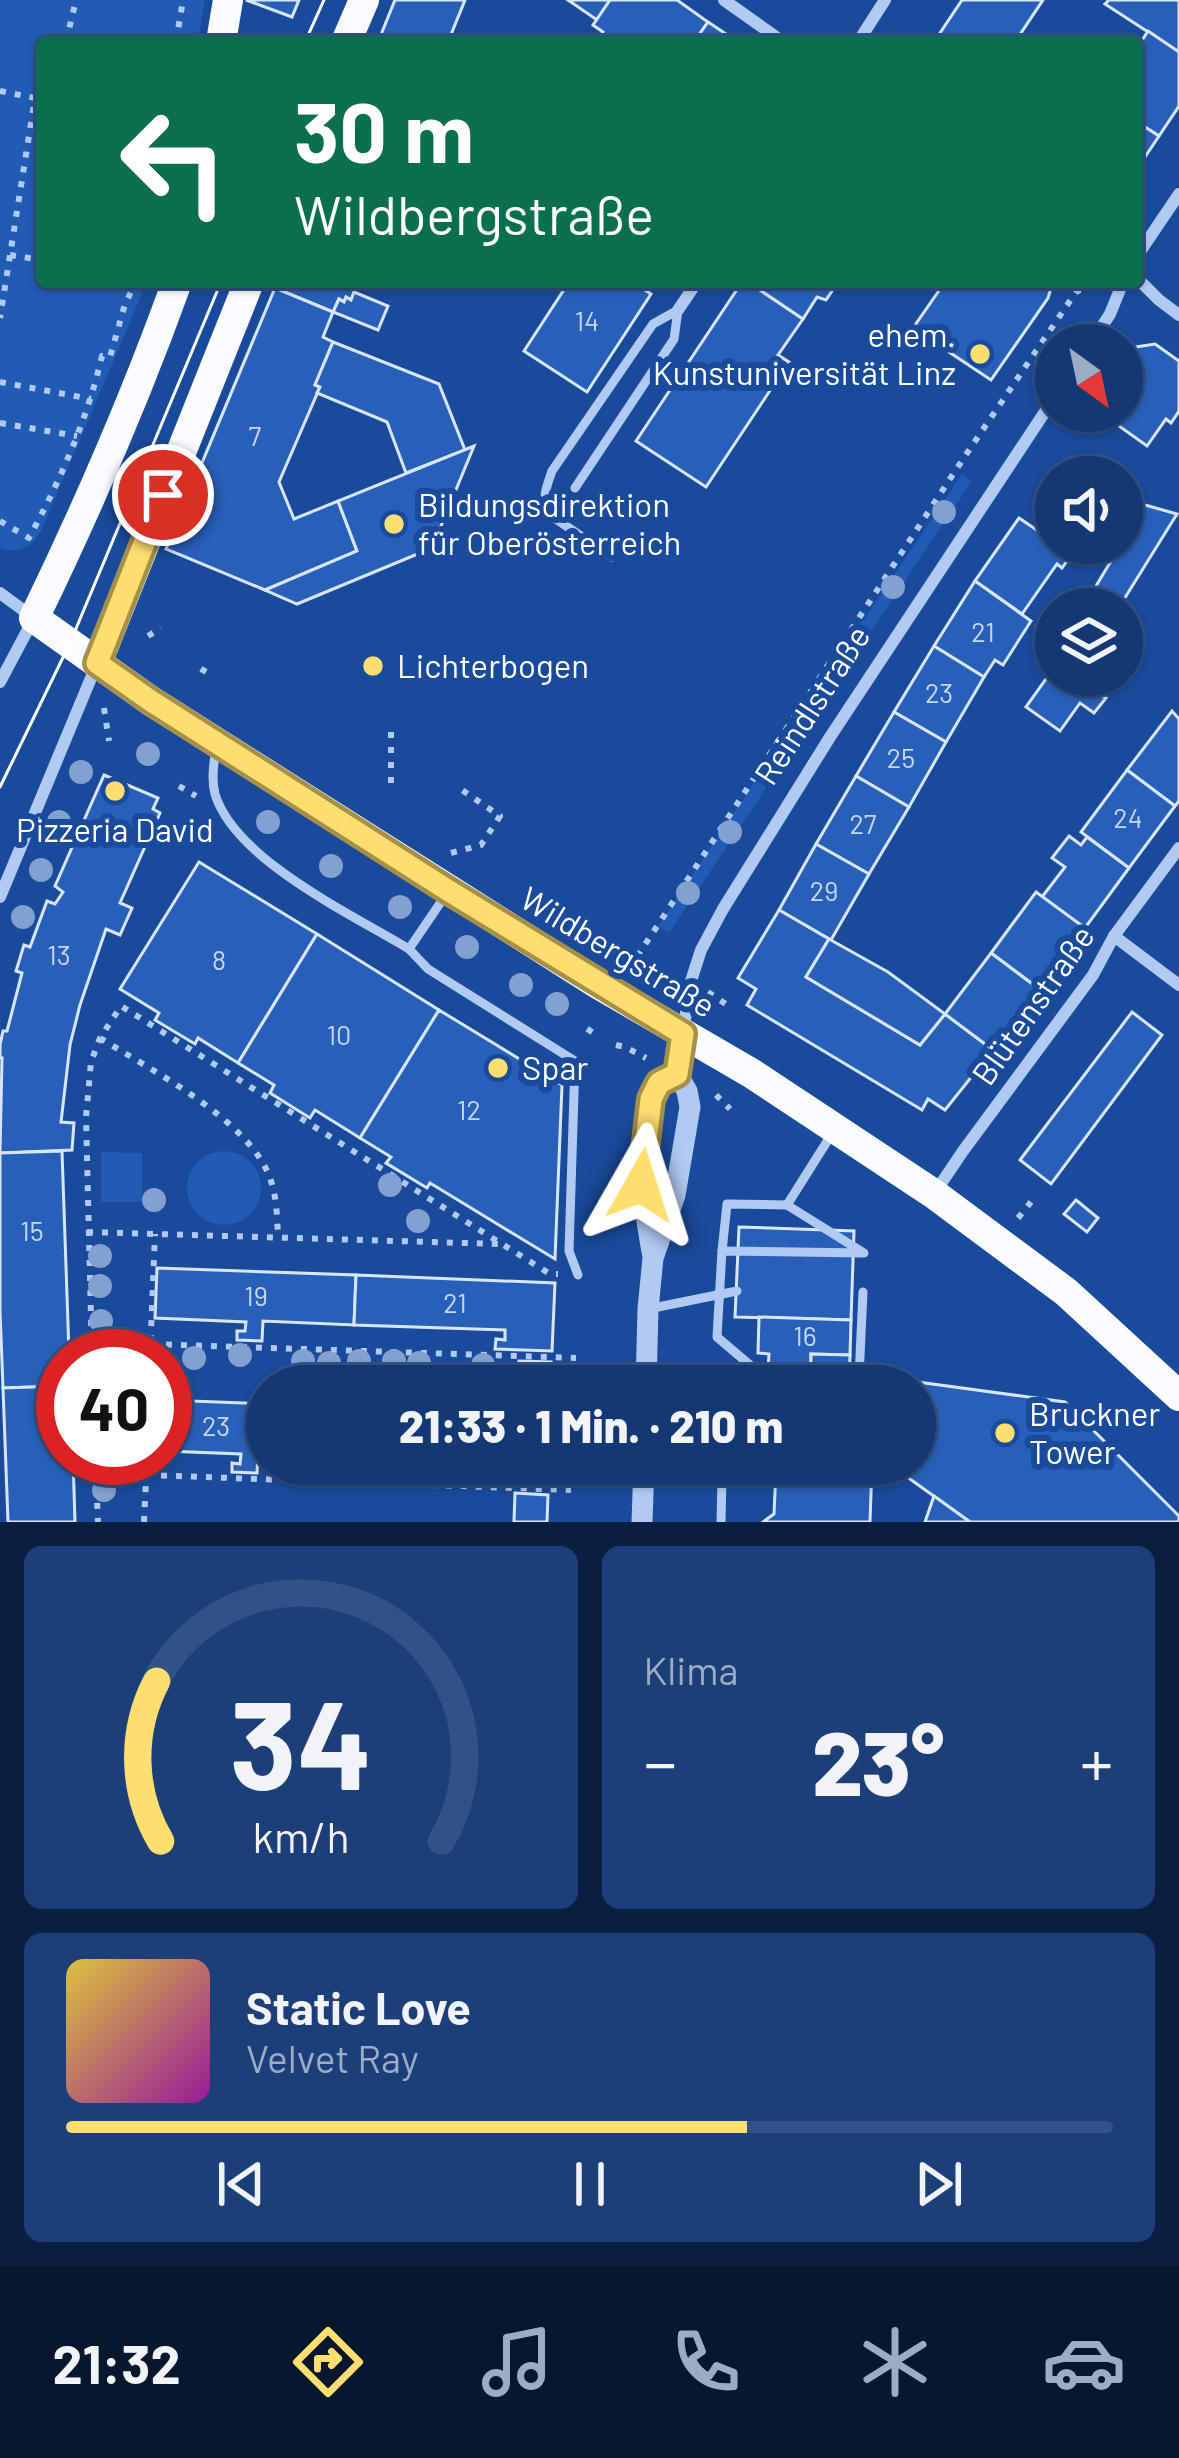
<!DOCTYPE html>
<html lang="de">
<meta charset="utf-8">
<style>
:root{--surface:#133874;--page:#1c3f79;--text:#f1f3f6;--muted:#9dacc5;--line:#325286;--accent:#ffde70}
body{margin:0;font-family:Barlow,sans-serif;background:var(--page);color:var(--text);height:100vh;display:flex;flex-direction:column;font-size:45px;white-space:nowrap}
*{box-sizing:border-box;margin:0}
p{font-size:39px;color:var(--muted)}
.icon{flex:none;width:66px;height:66px;fill:none;stroke:currentColor;stroke-width:2;stroke-linecap:round;stroke-linejoin:round}
.map{position:relative;height:1522px;overflow:hidden}
.panel{display:flex;flex-direction:column;gap:24px;padding:24px;background:#0a1f40;flex:1}
.panel>*{flex:none}
.guide{position:absolute;left:36px;top:36px;width:1107px;height:252px;border-radius:12px;box-shadow:0 3px 9px #0004,0 0 0 3px var(--line);background:#0b6e4f;color:#fff;overflow:hidden}
.needle{width:78px;rotate:147deg}
.buttons{position:absolute;left:1035px;top:324px;display:grid;gap:24px}
.buttons a{display:grid;place-items:center;width:108px;height:108px;border-radius:50%;background:var(--surface);box-shadow:0 3px 9px #0004,0 0 0 3px var(--line);font-size:60px}
.speed{position:absolute;left:36px;top:1329px;display:flex;gap:24px;font-size:60px;font-weight:700;text-align:center}
.speed>*{display:grid;place-content:center;width:156px;height:156px;border-radius:50%;background:var(--surface);box-shadow:0 3px 9px #0004,0 0 0 3px var(--line);line-height:1}
.speed .limit{border:18px solid #d22;background:#fff;color:#111}
.pin{position:absolute;display:grid;place-items:center;width:102px;height:102px;color:#fff;margin:-51px;border:6px solid #fff;border-radius:50%;box-shadow:0 3px 12px #0007}
.me{position:absolute;width:132px;margin:-66px;rotate:6deg;stroke-linejoin:round;filter:drop-shadow(0 0 9px #0008)}
.turn{display:flex;align-items:center;gap:42px;height:252px;padding:0 60px;font-size:54px}
.turn .icon{width:156px;height:156px;stroke-width:2.5}
.turn b{display:block;font-size:84px;line-height:102px}
.big{font-size:90px;font-weight:800;line-height:1.1}
.panel .card{flex:1;display:flex;flex-direction:column;justify-content:center;gap:18px;min-width:0;padding:0 42px;border-radius:18px;background:var(--page)}
.panel .dial{align-items:center;gap:0}
.dial svg{height:312px;overflow:visible;fill:none;stroke:var(--line);stroke-width:7;stroke-linecap:round;text-anchor:middle}
.dial text{fill:var(--text);stroke:none}
.song{display:flex;align-items:center;gap:36px}
.cover{width:144px;height:144px;border-radius:18px;background:linear-gradient(135deg,hsl(50 70% 55%),hsl(300 70% 35%))}
.played{height:12px;border-radius:6px;background:linear-gradient(90deg,var(--accent) 65%,var(--line) 65%)}
.keys{display:flex;justify-content:space-around;direction:ltr}
.heat{display:flex;justify-content:space-between;align-items:center;font-size:66px;direction:ltr}
.panel .tiles{flex:1;display:grid;gap:24px;grid-template-columns:1fr 1fr}
.card:last-child{grid-column:span 2}
.trip{position:absolute;left:246px;top:1365px;width:690px;height:120px;border-radius:60px;background:var(--surface);box-shadow:0 3px 9px #0004,0 0 0 3px var(--line);font-weight:800;line-height:120px;text-align:center}
.menu{display:flex;height:192px;justify-content:space-around;align-items:center;background:#08162e;color:var(--muted)}
.menu .icon{width:84px;height:84px}
.menu .on{color:var(--accent)}
.menu b{font-size:54px;color:var(--text)}
.map>svg:first-child{display:block}
.green{fill:#225bb4}
.building{fill:#2860b9;stroke:#d7e6fc;stroke-width:3}
.lines{fill:none;stroke-linecap:round;stroke-linejoin:round}
.path{stroke:#b0caf1;stroke-width:6;stroke-dasharray:6 9;stroke-linecap:butt}
.service{stroke:#b0caf1;stroke-width:9}
.minor{stroke:#b0caf1;stroke-width:12}
.tertiary{stroke:#b0caf1;stroke-width:21}
.primary{stroke:#fafcff;stroke-width:30}
.tram{stroke:#fff;stroke-width:3}
.tree{fill:#82a0d0}
.route-casing{stroke:#a69049;stroke-width:30}
.route{stroke:#ffde70;stroke-width:21}
.poi-dot{fill:#ffde70;stroke:#194a9b;stroke-width:4.5}
.labels{text-anchor:middle;stroke-width:12;stroke-linejoin:round;paint-order:stroke}
.number-label{font-size:27px;fill:#c9d7ee}
.poi-label{font-size:33px;fill:#fff;stroke:#194a9b;text-anchor:start}
.street-label{font-size:33px;fill:#fff;stroke:#194a9b}
</style>
<div class="map">
<svg width="1179" height="1522" viewBox="0 0 1179 1522">
<rect width="100%" height="100%" fill="#194a9b"/>
<!-- green -->
<g class="green">
<path d="M 0,0 L 205,0 L 198,42 L 42,42 L 42,282 L 147,282 L 42,529 C 33,547 19,554 0,548 Z"/>
<path d="M 962,474 L 972,481 L 669,933 L 658,926 Z"/>
<circle cx="224" cy="1188" r="37"/>
<path d="M 101,1152 L 142,1153 L 142,1202 L 101,1202 Z"/>
</g>
<!-- building -->
<g class="building">
<path d="M 246,0 L 299,0 L 292,17 Z"/>
<path d="M 395,0 L 465,0 L 448,42 L 378,42 Z"/>
<path d="M 568,0 L 610,0 L 597,20 Z"/>
<path d="M 610,0 L 677,0 L 708,22 L 694,42 L 603,42 L 599,39 L 603,32 L 593,25 Z"/>
<path d="M 962,0 L 1043,0 L 1015,42 L 934,42 Z"/>
<path d="M 1109,0 L 1179,0 L 1179,52 L 1105,4 Z"/>
<path d="M 708,22 L 738,42 L 694,42 Z"/>
<path d="M 1148,31 L 1179,52 L 1179,106 L 1159,136 L 1137,122 L 1137,44 L 1139,45 Z"/>
<path d="M 1137,122 L 1159,136 L 1137,169 Z"/>
<path d="M 278,282 L 358,282 L 351,300 L 346,297 L 344,302 L 339,299 L 333,312 L 275,288 Z"/>
<path d="M 569,282 L 632,282 L 651,294 L 587,392 L 524,351 Z"/>
<path d="M 742,282 L 748,282 L 803,319 L 778,355 L 789,362 L 706,487 L 636,441 Z"/>
<path d="M 748,282 L 835,282 L 836,285 L 826,300 L 817,297 L 803,319 Z"/>
<path d="M 945,282 L 1053,282 L 1048,298 L 991,380 L 913,328 Z"/>
<path d="M 275,288 L 333,312 L 323,337 L 333,342 L 315,385 L 320,387 L 279,482 L 294,519 L 338,501 L 357,551 L 265,590 L 166,549 Z"/>
<path d="M 354,292 L 388,306 L 378,330 L 333,312 L 339,299 L 344,302 L 346,297 L 351,300 Z"/>
<path d="M 333,342 L 439,384 L 465,450 L 406,473 L 387,422 L 317,393 L 320,387 L 315,385 Z"/>
<path d="M 1155,344 L 1179,361 L 1179,411 L 1171,423 L 1166,419 L 1147,446 L 1098,411 L 1122,411 L 1122,368 L 1136,347 Z"/>
<path d="M 474,446 L 432,548 L 297,604 L 265,590 L 357,551 L 338,501 Z"/>
<path d="M 1145,505 L 1177,514 L 1118,609 L 1082,609 Z"/>
<path d="M 1019,518 L 1072,554 L 1062,568 L 1057,564 L 1022,614 L 975,581 Z"/>
<path d="M 975,581 L 1031,621 L 1003,665 L 995,660 L 984,677 L 934,646 Z"/>
<path d="M 934,646 L 984,677 L 946,742 L 894,712 Z"/>
<path d="M 1056,665 L 1056,675 L 1098,675 L 1093,682 L 1103,690 L 1100,695 L 1106,698 L 1094,713 L 1080,703 L 1060,731 L 1026,707 Z"/>
<path d="M 1172,711 L 1179,719 L 1179,801 L 1175,806 L 1127,770 Z"/>
<path d="M 894,712 L 946,742 L 909,807 L 856,776 Z"/>
<path d="M 1127,770 L 1175,806 L 1129,868 L 1081,832 Z"/>
<path d="M 104,775 L 158,798 L 153,809 L 160,813 L 120,903 L 132,908 L 120,935 L 106,929 L 80,1005 L 70,1045 L 61,1122 L 74,1123 L 72,1150 L 0,1153 L 2,1058 L 0,1058 L 0,1045 L 3,1031 L 7,1031 L 22,973 L 16,971 L 24,945 L 30,947 L 47,901 L 55,904 L 63,892 L 55,886 Z"/>
<path d="M 856,776 L 909,807 L 869,874 L 816,844 Z"/>
<path d="M 1069,836 L 1081,845 L 1087,837 L 1129,868 L 1085,928 L 1042,897 L 1065,867 L 1052,858 Z"/>
<path d="M 816,844 L 869,874 L 831,940 L 779,910 Z"/>
<path d="M 199,862 L 317,934 L 238,1063 L 198,1038 L 195,1044 L 155,1020 L 159,1013 L 120,989 Z"/>
<path d="M 1036,892 L 1085,928 L 1039,989 L 991,953 Z"/>
<path d="M 779,910 L 829,939 L 806,977 L 920,1045 L 945,1014 L 993,1050 L 945,1110 L 928,1099 L 922,1110 L 747,1005 L 756,989 L 738,978 Z"/>
<path d="M 317,934 L 439,1010 L 360,1138 L 315,1110 L 310,1118 L 270,1093 L 274,1085 L 238,1063 Z"/>
<path d="M 829,939 L 888,972 L 945,1014 L 920,1045 L 806,977 Z"/>
<path d="M 991,953 L 1039,989 L 993,1050 L 945,1014 Z"/>
<path d="M 439,1010 L 562,1085 L 555,1259 L 430,1183 L 427,1188 L 386,1163 L 391,1157 L 360,1138 Z"/>
<path d="M 1132,1012 L 1162,1035 L 1051,1184 L 1020,1160 Z"/>
<path d="M 62,1151 L 69,1353 L 81,1353 L 81,1356 L 63,1356 L 63,1386 L 3,1388 L 0,1311 L 0,1153 Z"/>
<path d="M 1076,1200 L 1098,1218 L 1087,1232 L 1064,1214 Z"/>
<path d="M 739,1227 L 854,1231 L 851,1320 L 735,1317 Z"/>
<path d="M 157,1268 L 356,1275 L 354,1325 L 263,1321 L 262,1341 L 237,1340 L 237,1331 L 245,1331 L 246,1322 L 155,1318 Z"/>
<path d="M 356,1275 L 555,1283 L 552,1351 L 495,1349 L 496,1339 L 505,1340 L 505,1330 L 354,1325 Z"/>
<path d="M 759,1317 L 851,1320 L 850,1355 L 811,1354 L 811,1370 L 768,1369 L 769,1354 L 758,1353 Z"/>
<path d="M 811,1354 L 850,1355 L 849,1386 L 795,1385 L 796,1370 L 811,1370 Z"/>
<path d="M 519,1361 L 551,1362 L 550,1386 L 518,1386 Z"/>
<path d="M 903,1380 L 1065,1402 L 1179,1516 L 1179,1522 L 970,1522 L 889,1464 L 915,1464 L 915,1386 L 902,1386 Z"/>
<path d="M 63,1386 L 63,1458 L 73,1458 L 75,1522 L 8,1522 L 3,1388 Z"/>
<path d="M 165,1400 L 267,1404 L 267,1454 L 258,1453 L 257,1473 L 232,1472 L 232,1463 L 240,1464 L 241,1454 L 165,1451 Z"/>
<path d="M 500,1464 L 548,1464 L 547,1483 L 490,1481 L 491,1471 L 500,1472 Z"/>
<path d="M 734,1464 L 872,1464 L 870,1522 L 763,1522 L 774,1514 L 776,1470 L 734,1468 Z"/>
<path d="M 515,1493 L 548,1495 L 547,1522 L 514,1522 Z"/>
<path d="M 934,1496 L 970,1522 L 925,1522 Z"/>
</g>
<g class="lines">
<!-- path -->
<g class="path">
<path d="M 66,42 L 76,0"/>
<path d="M 176,42 L 183,0"/>
<path d="M 0,91 L 35,98 L 0,318"/>
<path d="M 10,255 L 42,260"/>
<path d="M 0,382 L 91,399"/>
<path d="M 0,423 L 77,436"/>
<path d="M 0,521 L 29,538 C 60,481 87,420 102,356 L 110,357 L 125,304 L 136,282"/>
<path d="M 148,636 L 161,628"/>
<path d="M 202,673 L 206,666"/>
<path d="M 104,708 L 109,741"/>
<path d="M 391,732 L 391,790"/>
<path d="M 179,786 L 196,796"/>
<path d="M 451,853 L 481,845 L 500,816 L 459,788"/>
<path d="M 629,969 L 963,459 L 1076,292 L 1099,282"/>
<path d="M 708,992 L 730,1007"/>
<path d="M 588,1033 L 596,1021"/>
<path d="M 100,1038 C 152,1071 252,1121 271,1181 C 277,1199 277,1219 278,1237"/>
<path d="M 616,1045 L 625,1047 L 646,1058"/>
<path d="M 716,1095 L 730,1109"/>
<path d="M 1018,1218 L 1031,1202"/>
<path d="M 87,1232 L 499,1244"/>
<path d="M 91,1342 L 576,1358"/>
<path d="M 92,1356 L 86,1117 L 91,1062 L 100,1038 L 121,1006 L 550,1274 L 558,1274"/>
<path d="M 150,1356 L 155,1234"/>
<path d="M 95,1458 L 98,1522"/>
<path d="M 146,1475 L 571,1490"/>
<path d="M 144,1522 L 147,1458"/>
</g>
<!-- service -->
<g class="service">
<path d="M 575,488 L 674,339 L 678,310"/>
<path d="M 612,557 L 550,515 C 541,498 546,488 552,471 L 653,324 L 678,310"/>
<path d="M 216,747 C 214,763 211,779 215,794 C 235,860 353,915 409,949 L 447,893"/>
<path d="M 409,949 L 428,969 L 575,1061 L 569,1251 L 578,1275"/>
<path d="M 722,1251 L 727,1204 L 787,1205"/>
<path d="M 648,1309 L 737,1291"/>
<path d="M 795,1377 L 764,1377 L 717,1337 L 722,1251 L 864,1253 L 787,1205 L 833,1132"/>
<path d="M 850,1378 L 859,1378 L 863,1292"/>
<path d="M 721,1522 L 722,1478"/>
</g>
<!-- minor -->
<g class="minor">
<path d="M 724,0 L 783,42"/>
<path d="M 858,42 L 885,0"/>
<path d="M 1137,256 L 1179,194"/>
<path d="M 1137,278 L 1159,300 L 1179,315"/>
<path d="M 678,310 L 697,282"/>
<path d="M 1090,345 L 1110,314 L 1123,282"/>
<path d="M 0,593 L 34,618 L 0,682"/>
<path d="M 0,897 L 96,666"/>
<path d="M 1114,936 L 1179,985"/>
<path d="M 683,1032 L 691,981 L 701,950 L 723,909 L 830,737 L 1056,395"/>
<path d="M 934,1194 L 963,1151 L 1093,975 L 1114,936 L 1179,848"/>
</g>
<!-- tertiary -->
<g class="tertiary">
<path d="M 652,1252 L 641,1185 L 651,1099 L 659,1083 L 677,1074"/>
<path d="M 646,1386 L 648,1309 L 653,1258 L 675,1195 L 690,1107 L 687,1091 L 677,1074 L 683,1034"/>
<path d="M 642,1522 L 644,1464"/>
</g>
<!-- primary -->
<g class="primary">
<path d="M 221,42 L 228,0"/>
<path d="M 346,42 L 364,0"/>
<path d="M 177,282 C 136,396 87,509 34,618 L 151,701 L 598,984 L 751,1073 L 934,1194 L 1066,1292 L 1179,1396"/>
<path d="M 97,663 L 249,282"/>
</g>
<!-- tram -->
<g class="tram">
<path d="M 305,42 L 324,0"/>
<path d="M 0,787 L 70,643 L 221,282"/>
</g>
</g>
<!-- trees -->
<g class="tree">
<circle cx="944" cy="512" r="12"/>
<circle cx="893" cy="587" r="12"/>
<circle cx="844" cy="662" r="12"/>
<circle cx="784" cy="749" r="12"/>
<circle cx="148" cy="754" r="12"/>
<circle cx="81" cy="772" r="12"/>
<circle cx="59" cy="822" r="12"/>
<circle cx="268" cy="822" r="12"/>
<circle cx="730" cy="832" r="12"/>
<circle cx="331" cy="866" r="12"/>
<circle cx="41" cy="870" r="12"/>
<circle cx="688" cy="893" r="12"/>
<circle cx="400" cy="907" r="12"/>
<circle cx="23" cy="917" r="12"/>
<circle cx="467" cy="947" r="12"/>
<circle cx="521" cy="985" r="12"/>
<circle cx="557" cy="1004" r="12"/>
<circle cx="390" cy="1185" r="12"/>
<circle cx="154" cy="1200" r="12"/>
<circle cx="418" cy="1221" r="12"/>
<circle cx="100" cy="1256" r="12"/>
<circle cx="100" cy="1286" r="12"/>
<circle cx="101" cy="1321" r="12"/>
<circle cx="240" cy="1355" r="12"/>
<circle cx="194" cy="1358" r="12"/>
<circle cx="303" cy="1361" r="12"/>
<circle cx="359" cy="1361" r="12"/>
<circle cx="394" cy="1361" r="12"/>
<circle cx="329" cy="1363" r="12"/>
<circle cx="419" cy="1363" r="12"/>
<circle cx="483" cy="1365" r="12"/>
<circle cx="104" cy="1490" r="12"/>
</g>
<g class="lines">
<defs>
<path id="route" d="M 163,495 L 97,663 L 151,701 L 449,891 L 683,1034 L 677,1074 L 659,1083 L 651,1099 L 641,1185"/>
</defs>
<!-- route casing -->
<use href="#route" class="route-casing"/>
<!-- route -->
<use href="#route" class="route"/>
</g>
<!-- markers -->
<g class="poi-dot">
<circle cx="980" cy="354" r="12"/>
<circle cx="394" cy="524" r="12"/>
<circle cx="373" cy="666" r="12"/>
<circle cx="115" cy="791" r="12"/>
<circle cx="498" cy="1068" r="12"/>
<circle cx="1005" cy="1433" r="12"/>
</g>
<g class="labels">
<!-- number labels -->
<g class="number-label">
<text x="587" y="331">14</text>
<text x="255" y="446">7</text>
<text x="983" y="642">21</text>
<text x="939" y="703">23</text>
<text x="901" y="768">25</text>
<text x="1128" y="828">24</text>
<text x="863" y="834">27</text>
<text x="824" y="901">29</text>
<text x="59" y="965">13</text>
<text x="219" y="970">8</text>
<text x="339" y="1045">10</text>
<text x="469" y="1120">12</text>
<text x="32" y="1241">15</text>
<text x="256" y="1306">19</text>
<text x="455" y="1313">21</text>
<text x="805" y="1346">16</text>
<text x="216" y="1436">23</text>
</g>
<!-- poi labels -->
<g class="poi-label">
<text x="956" y="347" text-anchor="end">ehem.<tspan x="956" dy="38">Kunstuniversität Linz</tspan></text>
<text x="418" y="517">Bildungsdirektion<tspan x="418" dy="38">für Oberösterreich</tspan></text>
<text x="397" y="678">Lichterbogen</text>
<text x="115" y="842" text-anchor="middle">Pizzeria David</text>
<text x="522" y="1080">Spar</text>
<text x="1029" y="1426">Bruckner<tspan x="1029" dy="38">Tower</tspan></text>
</g>
<!-- street labels -->
<g class="street-label">
<text transform="translate(812 705) rotate(-57)" y="12">Reindlstraße</text>
<text transform="translate(618 952) rotate(31)" y="12">Wildbergstraße</text>
<text transform="translate(1033 1005) rotate(-55)" y="12">Blütenstraße</text>
</g>
</g>
</svg>
<div class="buttons">
<a><svg class="needle" viewBox="-14 -14 28 28"><path d="M0-13l5 13h-10z" fill="#e53935"/><path d="M0 13l5-13h-10z" fill="#9dacc5"/></svg></a>
<a><svg class="icon" aria-label="sound" viewBox="0 0 24 24"><path d="M4 9h4l5-4v14l-5-4H4zM17 9q2 3 0 6"/></svg></a>
<a><svg class="icon" aria-label="layers" viewBox="0 0 24 24"><path d="M12 4l9 5-9 5-9-5zM3 14l9 5 9-5"/></svg></a>
</div>
<div class="speed"><div class="limit">40</div></div>
<div class="pin" style="left:163px;top:495px;background:#d93025"><svg class="icon" aria-label="arrive" viewBox="0 0 24 24"><path d="M6 21V4h12l-3 4 3 4H6"/></svg></div>
<svg class="me" style="left:641px;top:1185px" viewBox="-20 -20 40 40"><path d="M0-17L14 15 0 8-14 15z" fill="#ffde70" stroke="#fff" stroke-width="4"/></svg>
<div class="trip">21:33 · 1 Min. · 210 m</div>
<div class="guide">
<div class="turn"><svg class="icon" aria-label="left" viewBox="0 0 24 24"><path d="M17 20v-9H6M10 6l-5 5 5 5"/></svg><div><b>30 m</b>Wildbergstraße</div></div>
</div>
</div>
<section class="panel">
<div class="tiles">
<div class="card dial"><svg viewBox="0 0 100 80">
<path d="M14 69A42 42 0 1 1 86 69"/>
<path d="M14 69A42 42 0 0 1 13 28" stroke="#ffde70"/>
<text x="50" y="56" font-size="32" font-weight="700">34</text>
<text x="50" y="72" font-size="11">km/h</text>
</svg></div>
<div class="card"><p>Klima</p>
<div class="heat"><a>−</a><b class="big">23°</b><a>+</a></div>
</div>
<div class="card">
<div class="song"><i class="cover"></i><div><b>Static Love</b><p>Velvet Ray</p></div></div>
<div class="played"></div>
<div class="keys"><svg class="icon" aria-label="previous" viewBox="0 0 24 24"><path d="M18 5L8 12l10 7zM5 5v14"/></svg><svg class="icon" aria-label="pause" viewBox="0 0 24 24"><path d="M8 5v14M16 5v14"/></svg><svg class="icon" aria-label="next" viewBox="0 0 24 24"><path d="M6 5l10 7-10 7zM19 5v14"/></svg></div>
</div>
</div>
</section>
<nav class="menu">
<b>21:32</b>
<svg class="icon on" aria-label="directions" viewBox="0 0 24 24"><path d="M12 3l9 9-9 9-9-9zM9 14v-3h6M13 9l2 2-2 2"/></svg>
<svg class="icon" aria-label="music" viewBox="0 0 24 24"><path d="M9 18V5l10-2v13"/><circle cx="6" cy="18" r="3"/><circle cx="16" cy="16" r="3"/></svg>
<svg class="icon" aria-label="phone" viewBox="0 0 24 24"><path d="M5 4h4l2 5-3 2q2 4 5 5l2-3 5 2v4C11 20 4 13 5 4z"/></svg>
<svg class="icon" aria-label="climate" viewBox="0 0 24 24"><path d="M12 3v18M4 7l16 10M4 17L20 7"/></svg>
<svg class="icon" aria-label="car" viewBox="0 0 24 24"><path d="M5 17H2v-5l4-1 3-4h7l3 4 3 1v5h-3M9 17h6M6 11h13"/><circle cx="7" cy="17" r="2"/><circle cx="17" cy="17" r="2"/></svg>
</nav>
